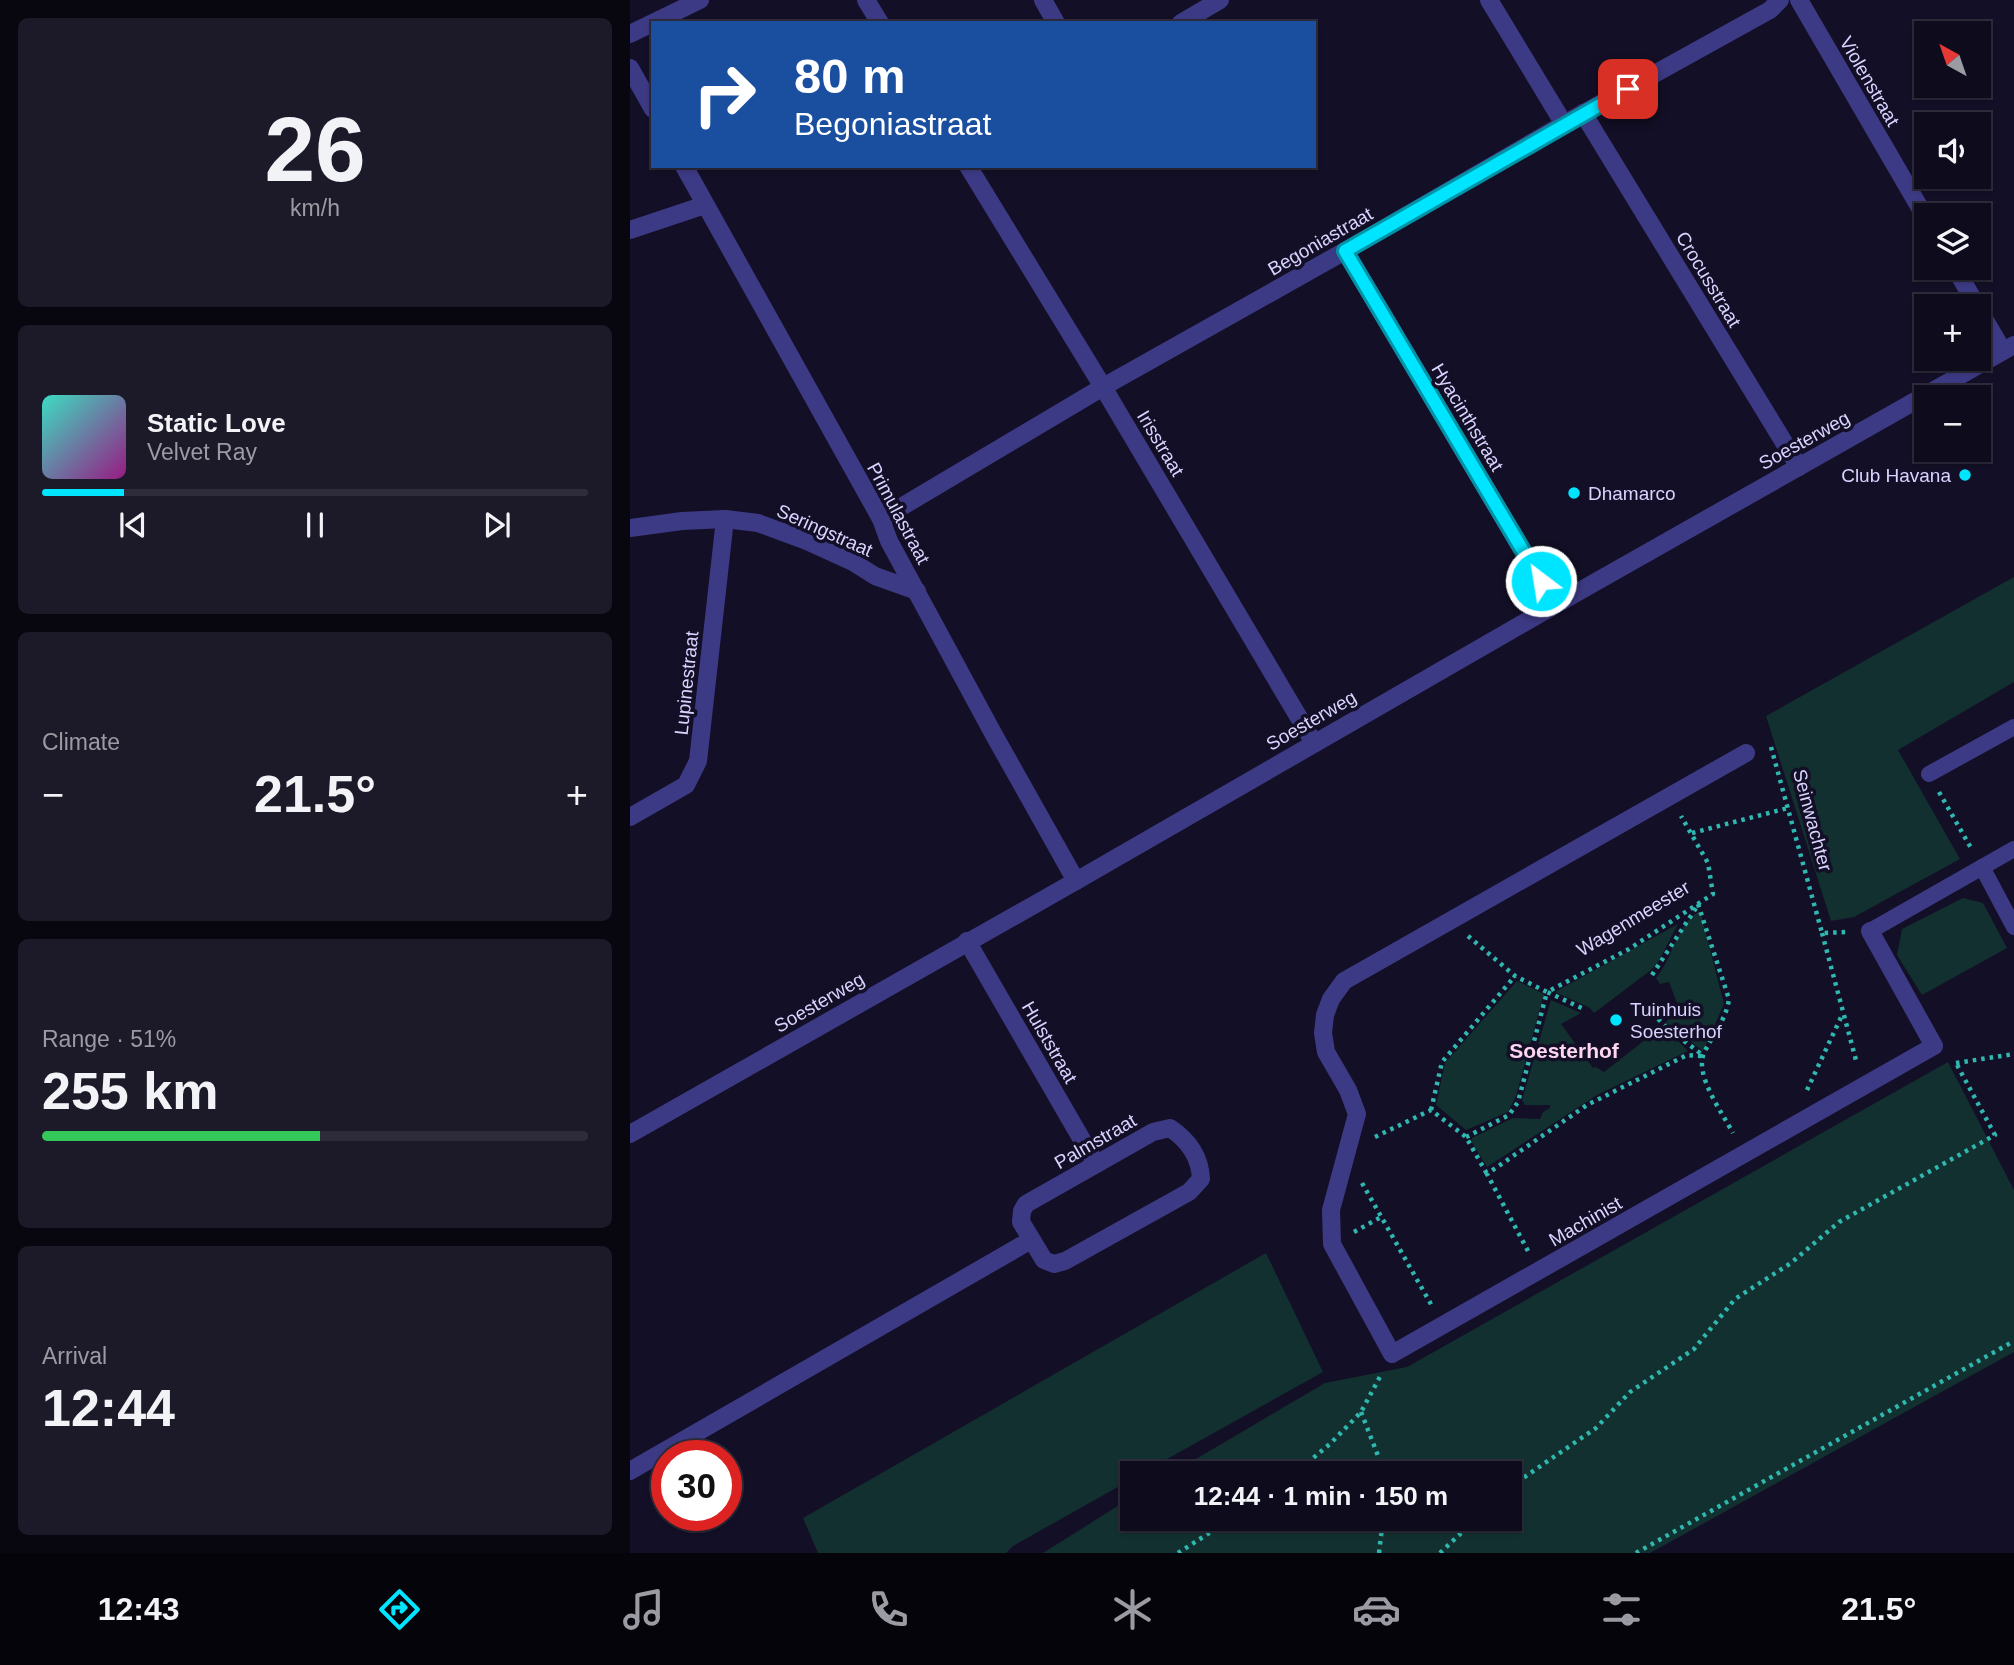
<!DOCTYPE html>
<meta charset="utf-8">
<style>
:root{--surface:#0e0b1c;--page:#1c1929;--text:#f1f3f6;--muted:#9b9ba3;--line:#2e2b3b;--accent:#00e5ff}
body{margin:0;font-family:Helvetica,sans-serif;background:var(--page);color:var(--text);height:100vh;display:flex;flex-direction:column;font-size:26px;white-space:nowrap}
*{box-sizing:border-box;margin:0}
p{font-size:23px;color:var(--muted)}
.icon{flex:none;width:38px;height:38px;fill:none;stroke:currentColor;stroke-width:2;stroke-linecap:round;stroke-linejoin:round}
.map{position:relative;flex:1;overflow:hidden}
.side{display:flex;flex-direction:column;gap:18px;padding:18px;background:#08060f;width:630px}
.side>*{flex:none}
.top-card{position:absolute;left:21px;top:21px;width:665px;height:147px;border-radius:0px;box-shadow:0 2px 5px #0004,0 0 0 2px var(--line);background:#1a4fa0;color:#fff;overflow:hidden}
.needle{width:46px;rotate:320deg}
.buttons{position:absolute;left:1284px;top:21px;display:grid;gap:14px}
.buttons a{display:grid;place-items:center;width:77px;height:77px;border-radius:0px;background:var(--surface);box-shadow:0 2px 5px #0004,0 0 0 2px var(--line);font-size:35px}
.speed{position:absolute;left:21px;top:1440px;display:flex;gap:14px;font-size:35px;font-weight:700;text-align:center}
.speed>*{display:grid;place-content:center;width:91px;height:91px;border-radius:50%;background:var(--surface);box-shadow:0 2px 5px #0004,0 0 0 2px var(--line);line-height:1}
.speed .limit{border:10px solid #d22;background:#fff;color:#111}
.pin{position:absolute;display:grid;place-items:center;width:60px;height:60px;color:#fff;margin:-30px;border-radius:14px;box-shadow:0 4px 10px #0006}
.me{position:absolute;width:77px;margin:-38px;rotate:329deg;stroke-linejoin:round;filter:drop-shadow(0 0 5px #0008)}
.turn{display:flex;align-items:center;gap:24px;height:147px;padding:0 28px;font-size:32px}
.turn .icon{width:91px;height:91px;stroke-width:2.5}
.turn b{display:block;font-size:49px;line-height:60px}
.big{font-size:52px;font-weight:600;line-height:1.1}
.side .widget{flex:1;display:flex;flex-direction:column;justify-content:center;gap:10px;min-width:0;padding:0 24px;border-radius:10px;background:var(--page)}
.side .dial{align-items:center;gap:0}
.dial b{font-size:91px;line-height:1}
.song{display:flex;align-items:center;gap:21px}
.cover{width:84px;height:84px;border-radius:10px;background:linear-gradient(135deg,hsl(170 70% 55%),hsl(310 70% 35%))}
.played{height:7px;border-radius:4px;background:linear-gradient(90deg,var(--accent) 15%,var(--line) 15%)}
.keys{display:flex;justify-content:space-around;direction:ltr}
.heat{display:flex;justify-content:space-between;align-items:center;font-size:38px;direction:ltr}
.charge{height:10px;border-radius:5px;background:linear-gradient(90deg,#34c759 51%,var(--line) 0)}
.trip{position:absolute;left:490px;top:1461px;width:402px;height:70px;border-radius:0px;background:var(--surface);box-shadow:0 2px 5px #0004,0 0 0 2px var(--line);font-weight:600;line-height:70px;text-align:center}
.menu{display:flex;height:112px;justify-content:space-around;align-items:center;background:#06040b;color:var(--muted)}
.menu .icon{width:49px;height:49px}
.menu .selected{color:var(--accent)}
.menu b{font-size:32px;color:var(--text)}
main{display:flex;flex:1;min-height:0}
.map>svg:first-child{display:block}
.green{fill:#12302f}
.lines{fill:none;stroke-linecap:round;stroke-linejoin:round}
.path{stroke:#2fb8b0;stroke-width:4.5;stroke-dasharray:3.5 5;stroke-linecap:butt}
.lane{stroke:#3d3a85;stroke-width:16}
.street{stroke:#3d3a85;stroke-width:18}
.route-casing{stroke:#0095a6;stroke-width:18}
.route{stroke:#00e5ff;stroke-width:12}
.poi-dot{fill:#00e5ff;stroke:#130f26;stroke-width:2.5}
.labels{text-anchor:middle;stroke-width:7;stroke-linejoin:round;paint-order:stroke}
.street-label{font-size:19px;fill:#d9d4ff;stroke:#130f26}
.poi-label{font-size:19px;fill:#d9d4ff;stroke:#130f26;text-anchor:start}
.neighbourhood-label{font-size:21px;font-weight:bold;fill:#ffd6f0;stroke:#130f26}
</style>
<main>
<section class="side">
<div class="widget dial"><b>26</b><p>km/h</p></div>
<div class="widget">
<div class="song"><i class="cover"></i><div><b>Static Love</b><p>Velvet Ray</p></div></div>
<div class="played"></div>
<div class="keys"><svg class="icon" aria-label="previous" viewBox="0 0 24 24"><path d="M18 5L8 12l10 7zM5 5v14"/></svg><svg class="icon" aria-label="pause" viewBox="0 0 24 24"><path d="M8 5v14M16 5v14"/></svg><svg class="icon" aria-label="next" viewBox="0 0 24 24"><path d="M6 5l10 7-10 7zM19 5v14"/></svg></div>
</div>
<div class="widget"><p>Climate</p>
<div class="heat"><a>−</a><b class="big">21.5°</b><a>+</a></div>
</div>
<div class="widget"><p>Range · 51%</p><b class="big">255 km</b><div class="charge"></div></div>
<div class="widget"><p>Arrival</p><b class="big">12:44</b></div>
</section>
<div class="map">
<svg width="1384" height="1553" viewBox="0 0 1384 1553">
<rect width="100%" height="100%" fill="#130f26"/>
<!-- green -->
<g class="green">
<path d="M 1384,577 L 1384,682 L 1268,750 L 1330,859 L 1224,917 L 1201,921 L 1136,716 Z"/>
<path d="M 1333,898 L 1353,903 L 1377,948 L 1292,995 L 1267,955 L 1272,929 Z"/>
<path d="M 1068,912 L 1071,914 L 1094,1004 L 1073,1051 L 1036,1023 L 1047,1003 L 1039,982 L 1030,984 L 1026,978 C 1043,958 1046,926 1068,912 Z"/>
<path d="M 1048,924 L 1027,964 L 1021,970 L 964,1013 L 960,1008 L 925,992 Z"/>
<path d="M 887,981 L 914,994 L 886,1096 L 878,1112 L 836,1130 L 806,1105 L 815,1063 Z"/>
<path d="M 921,1000 L 951,1013 L 931,1024 L 963,1068 L 966,1067 L 974,1072 L 1029,1029 L 1047,1040 L 1058,1051 L 967,1095 L 857,1167 L 841,1141 L 842,1138 L 883,1118 L 910,1119 L 913,1112 L 920,1108 L 920,1105 L 895,1105 L 892,1100 Z"/>
<path d="M 1318,1062 L 1384,1190 L 1384,1352 L 1020,1553 L 413,1553 L 502,1497 L 502,1519 L 880,1519 L 880,1474 L 542,1473 L 695,1383 L 777,1367 Z"/>
<path d="M 636,1253 L 693,1372 L 512,1473 L 502,1474 L 502,1479 L 383,1546 L 376,1553 L 188,1553 L 173,1518 Z"/>
</g>
<g class="lines">
<!-- path -->
<g class="path">
<path d="M 1141,747 L 1192,933 L 1218,932"/>
<path d="M 1309,792 L 1341,848"/>
<path d="M 1062,833 L 1158,808"/>
<path d="M 1068,904 L 1099,999 C 1096,1020 1083,1034 1074,1053 C 1064,1075 1093,1114 1103,1133"/>
<path d="M 1192,933 L 1227,1064"/>
<path d="M 838,936 L 885,976 L 917,992 L 999,949 L 1083,894 L 1078,863 L 1051,816"/>
<path d="M 1022,975 L 1066,908"/>
<path d="M 1023,1012 C 1036,1031 1055,1040 1072,1055"/>
<path d="M 1326,1063 L 1384,1054"/>
<path d="M 1177,1090 L 1213,1013"/>
<path d="M 801,1110 L 812,1062 L 885,976"/>
<path d="M 745,1137 L 801,1110 L 836,1137 L 857,1174"/>
<path d="M 836,1137 L 879,1115 L 888,1102 L 917,992 L 956,1010"/>
<path d="M 732,1183 L 802,1306"/>
<path d="M 724,1232 L 751,1217"/>
<path d="M 898,1251 L 857,1174 L 957,1105 L 1057,1055 L 1072,1056"/>
<path d="M 731,1412 L 752,1466 L 752,1474"/>
<path d="M 664,1474 L 701,1443 L 731,1412 L 752,1373"/>
<path d="M 880,1487 L 966,1428 L 1000,1392 L 1064,1349 L 1105,1299 L 1161,1263 L 1209,1222 L 1365,1135 L 1326,1063"/>
<path d="M 548,1553 L 601,1519"/>
<path d="M 749,1553 L 753,1519"/>
<path d="M 810,1553 L 846,1519"/>
<path d="M 1006,1553 L 1384,1341"/>
</g>
<!-- lane -->
<g class="lane">
<path d="M 1299,774 L 1384,727"/>
<path d="M 1352,867 L 1384,927"/>
<path d="M 1240,931 L 1384,849"/>
</g>
<!-- street -->
<g class="street">
<path d="M 236,0 L 250,23"/>
<path d="M 413,0 L 426,23"/>
<path d="M 859,0 L 934,124"/>
<path d="M 1169,0 L 1297,220"/>
<path d="M 551,23 L 590,0"/>
<path d="M 0,34 L 70,0"/>
<path d="M 0,68 L 23,109"/>
<path d="M 953,113 L 1169,467"/>
<path d="M 54,166 L 251,519 L 259,541 L 364,735 L 446,881"/>
<path d="M 338,166 L 473,387 L 684,743"/>
<path d="M 0,230 L 75,205"/>
<path d="M 715,251 L 925,605"/>
<path d="M 1325,268 L 1347,306"/>
<path d="M 1349,310 L 1373,351"/>
<path d="M 251,519 L 473,387 L 715,251 L 934,124 L 1140,10 L 1150,0"/>
<path d="M 0,528 L 52,521 L 95,519 L 128,523 L 177,541 L 223,562 L 245,576 L 287,591"/>
<path d="M 1116,753 L 714,981 L 701,999 L 695,1015 L 693,1033 L 696,1052 L 718,1090 L 727,1114 L 701,1210 L 702,1244 L 762,1354 L 1304,1046 L 1240,931"/>
<path d="M 0,817 L 56,785 L 68,761 L 95,519"/>
<path d="M 337,941 L 466,1164"/>
<path d="M 540,1128 C 558,1140 570,1157 571,1179 L 559,1192 L 435,1261 L 424,1264 L 414,1260 L 391,1222 L 392,1211 L 396,1204 L 523,1132 Z"/>
<path d="M 0,1134 L 446,881 L 925,605 L 1384,345"/>
<path d="M 0,1471 L 401,1240"/>
</g>
</g>
<g class="lines">
<defs>
<path id="route" d="M 911,581 L 715,251 L 998,89"/>
</defs>
<!-- route casing -->
<use href="#route" class="route-casing"/>
<!-- route -->
<use href="#route" class="route"/>
</g>
<!-- markers -->
<g class="poi-dot">
<circle cx="1335" cy="475" r="7"/>
<circle cx="944" cy="493" r="7"/>
<circle cx="986" cy="1020" r="7"/>
</g>
<g class="labels">
<!-- street labels -->
<g class="street-label">
<text transform="translate(1240 81) rotate(60)" y="7">Violenstraat</text>
<text transform="translate(690 241) rotate(-30)" y="7">Begoniastraat</text>
<text transform="translate(1079 279) rotate(59)" y="7">Crocusstraat</text>
<text transform="translate(838 417) rotate(59)" y="7">Hyacinthstraat</text>
<text transform="translate(1174 440) rotate(-29)" y="7">Soesterweg</text>
<text transform="translate(531 443) rotate(59)" y="7">Irisstraat</text>
<text transform="translate(269 513) rotate(62)" y="7">Primulastraat</text>
<text transform="translate(195 530) rotate(24)" y="7">Seringstraat</text>
<text transform="translate(56 683) rotate(-84)" y="7">Lupinestraat</text>
<text transform="translate(681 720) rotate(-30)" y="7">Soesterweg</text>
<text transform="translate(1183 820) rotate(75)" y="7">Seinwachter</text>
<text transform="translate(1003 918) rotate(-31)" y="7">Wagenmeester</text>
<text transform="translate(189 1002) rotate(-30)" y="7">Soesterweg</text>
<text transform="translate(420 1042) rotate(60)" y="7">Hulststraat</text>
<text transform="translate(465 1141) rotate(-30)" y="7">Palmstraat</text>
<text transform="translate(955 1221) rotate(-30)" y="7">Machinist</text>
</g>
<!-- poi labels -->
<g class="poi-label">
<text x="1321" y="482" text-anchor="end">Club Havana</text>
<text x="958" y="500">Dhamarco</text>
<text x="1000" y="1016">Tuinhuis<tspan x="1000" dy="22">Soesterhof</tspan></text>
</g>
<!-- neighbourhood labels -->
<g class="neighbourhood-label">
<text x="934" y="1058">Soesterhof</text>
</g>
</g>
</svg>
<div class="buttons">
<a><svg class="needle" viewBox="-14 -14 28 28"><path d="M0-13l5 13h-10z" fill="#e53935"/><path d="M0 13l5-13h-10z" fill="#9b9ba3"/></svg></a>
<a><svg class="icon" aria-label="sound" viewBox="0 0 24 24"><path d="M4 9h4l5-4v14l-5-4H4zM17 9q2 3 0 6"/></svg></a>
<a><svg class="icon" aria-label="layers" viewBox="0 0 24 24"><path d="M12 4l9 5-9 5-9-5zM3 14l9 5 9-5"/></svg></a>
<a>+</a>
<a>−</a>
</div>
<div class="speed"><div class="limit">30</div></div>
<div class="pin" style="left:998px;top:89px;background:#d93025"><svg class="icon" aria-label="arrive" viewBox="0 0 24 24"><path d="M6 21V4h12l-3 4 3 4H6"/></svg></div>
<svg class="me" style="left:911px;top:581px" viewBox="-20 -20 40 40"><circle r="17" fill="#00e5ff" stroke="#fff" stroke-width="3"/><path d="M0-11L8 9 0 5-8 9z" fill="#fff"/></svg>
<div class="trip">12:44 · 1 min · 150 m</div>
<div class="top-card">
<div class="turn"><svg class="icon" aria-label="right" viewBox="0 0 24 24"><path d="M7 20v-9h11M14 6l5 5-5 5"/></svg><div><b>80 m</b>Begoniastraat</div></div>
</div>
</div>
</main>
<nav class="menu">
<b>12:43</b>
<svg class="icon selected" aria-label="directions" viewBox="0 0 24 24"><path d="M12 3l9 9-9 9-9-9zM9 14v-3h6M13 9l2 2-2 2"/></svg>
<svg class="icon" aria-label="music" viewBox="0 0 24 24"><path d="M9 18V5l10-2v13"/><circle cx="6" cy="18" r="3"/><circle cx="16" cy="16" r="3"/></svg>
<svg class="icon" aria-label="phone" viewBox="0 0 24 24"><path d="M5 4h4l2 5-3 2q2 4 5 5l2-3 5 2v4C11 20 4 13 5 4z"/></svg>
<svg class="icon" aria-label="climate" viewBox="0 0 24 24"><path d="M12 3v18M4 7l16 10M4 17L20 7"/></svg>
<svg class="icon" aria-label="car" viewBox="0 0 24 24"><path d="M5 17H2v-5l4-1 3-4h7l3 4 3 1v5h-3M9 17h6M6 11h13"/><circle cx="7" cy="17" r="2"/><circle cx="17" cy="17" r="2"/></svg>
<svg class="icon" aria-label="filters" viewBox="0 0 24 24"><path d="M4 7h16M4 17h16"/><circle cx="9" cy="7" r="2"/><circle cx="15" cy="17" r="2"/></svg>
<b>21.5°</b>
</nav>
